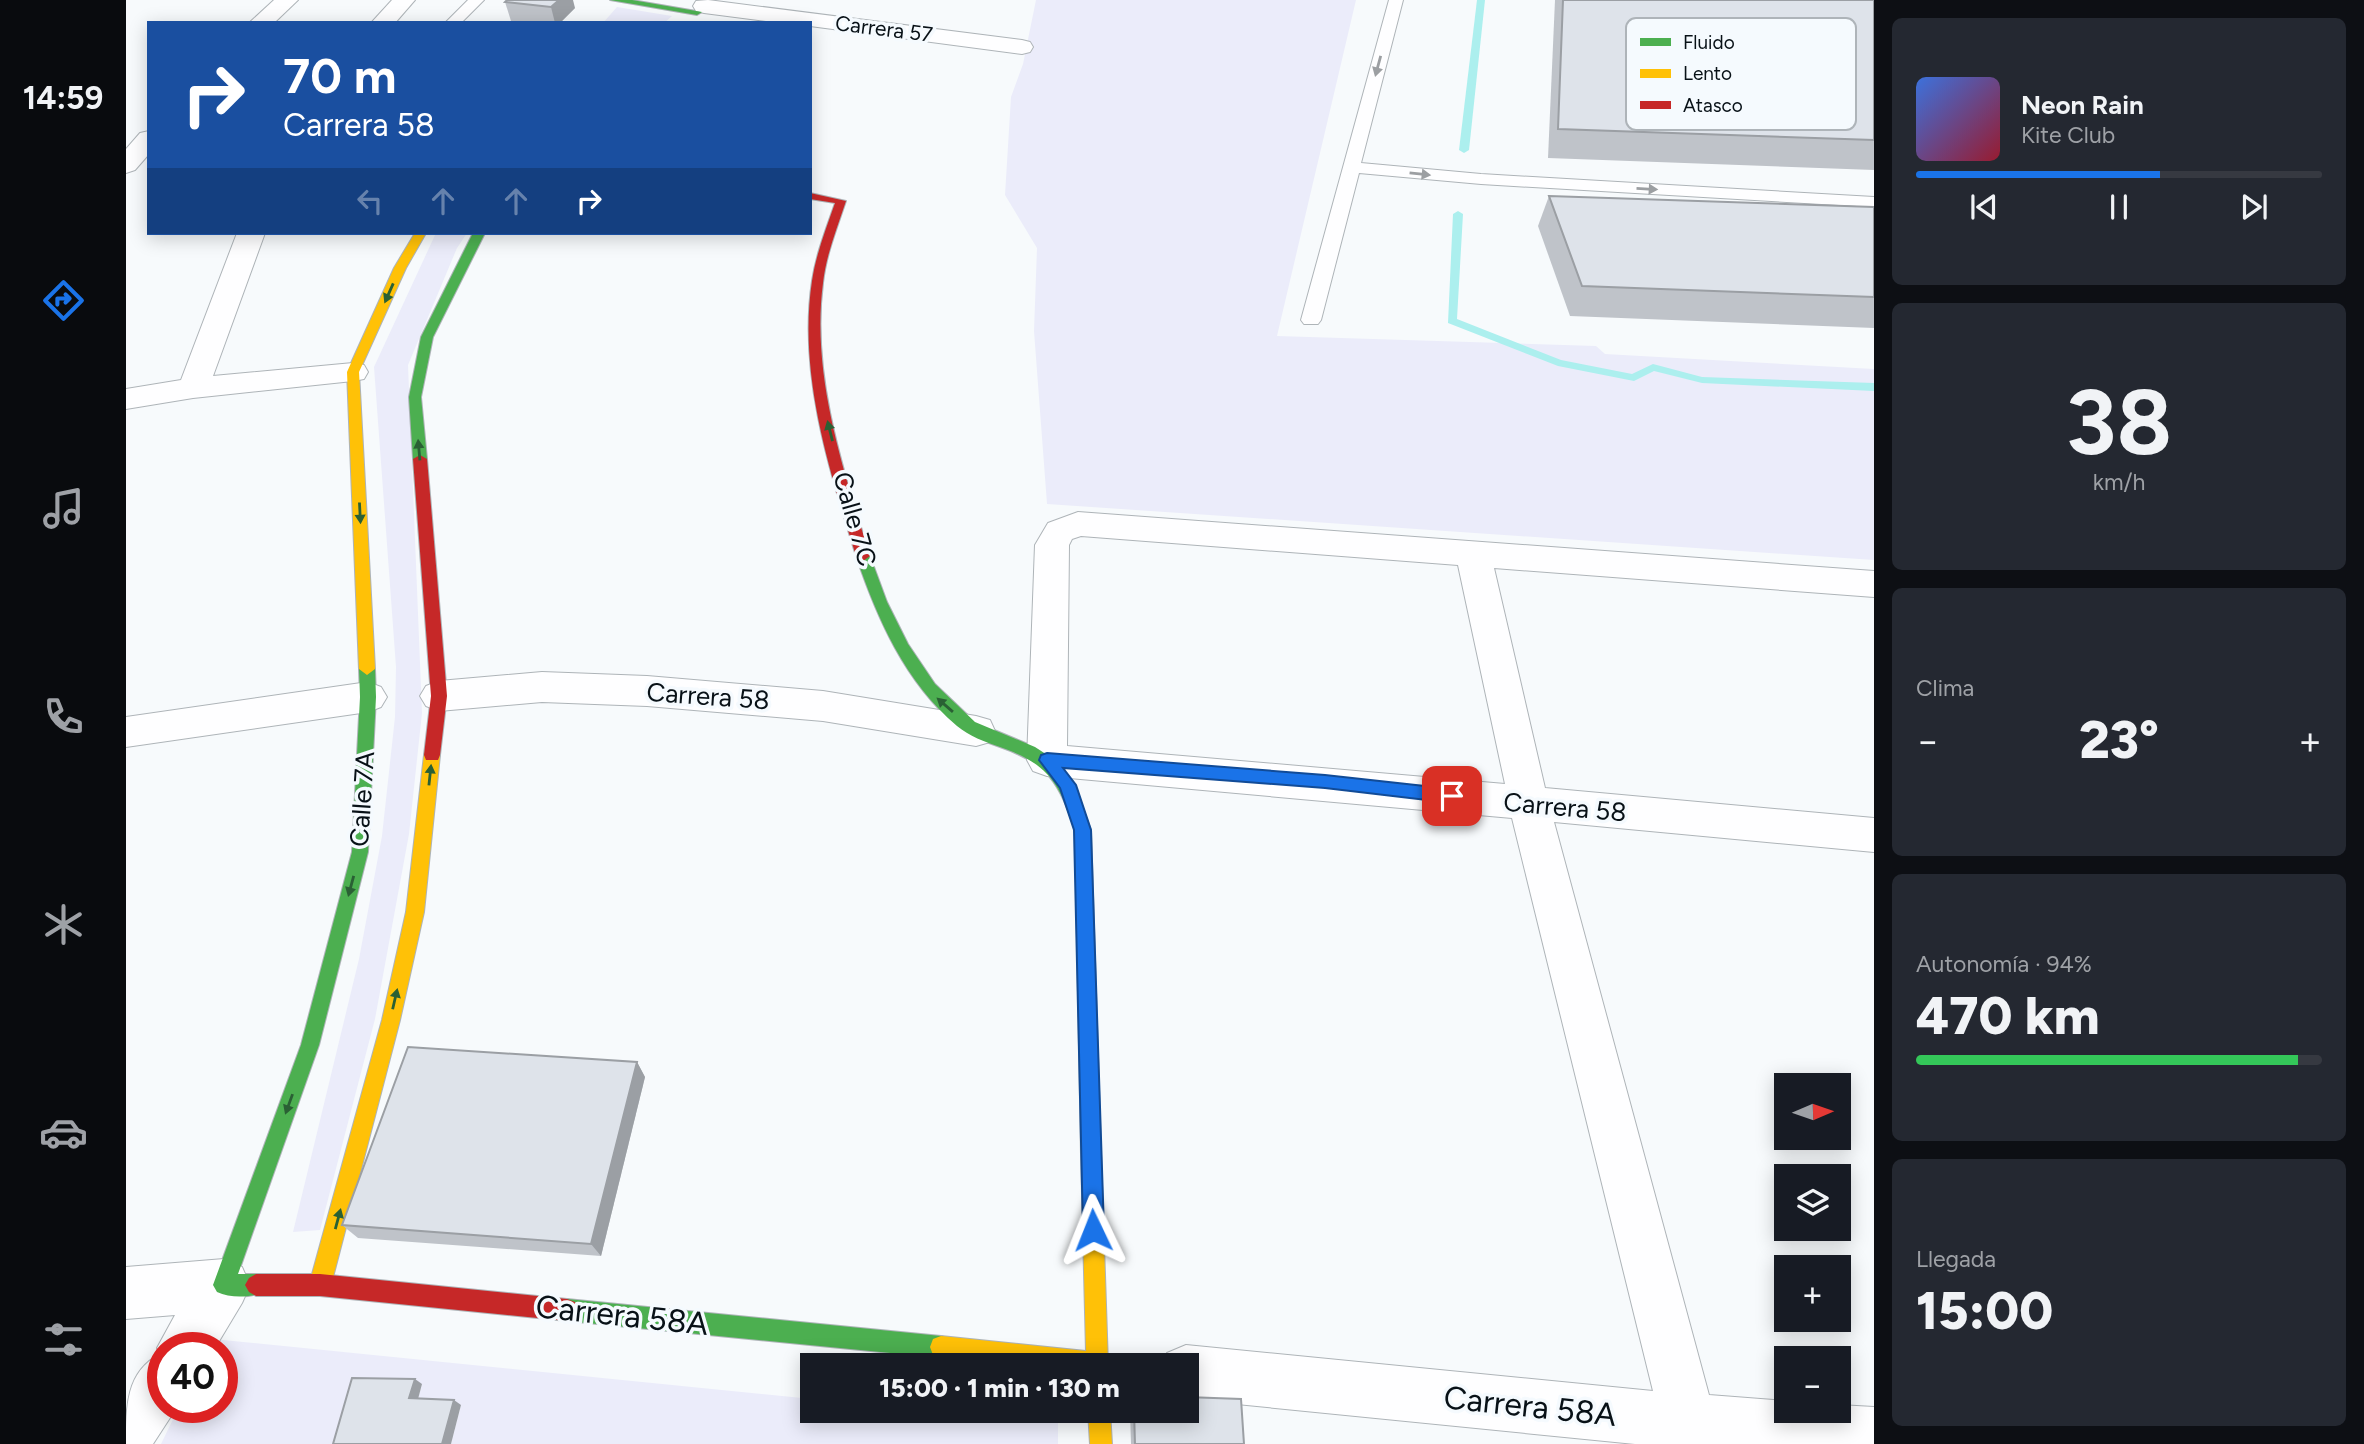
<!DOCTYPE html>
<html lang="es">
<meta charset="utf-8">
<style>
:root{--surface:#171b24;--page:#242831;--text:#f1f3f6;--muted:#9ea1a6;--line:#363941;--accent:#1a73e8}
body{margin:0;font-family:Figtree,sans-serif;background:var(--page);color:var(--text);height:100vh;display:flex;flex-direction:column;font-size:26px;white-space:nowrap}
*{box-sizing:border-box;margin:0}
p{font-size:23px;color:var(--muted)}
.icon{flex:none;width:38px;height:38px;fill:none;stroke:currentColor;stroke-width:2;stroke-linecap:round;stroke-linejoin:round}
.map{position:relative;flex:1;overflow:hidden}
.panel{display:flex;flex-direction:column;gap:18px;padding:18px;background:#0d0f14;width:490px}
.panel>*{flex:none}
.guide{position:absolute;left:21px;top:21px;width:665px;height:214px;border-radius:0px;box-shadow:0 4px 18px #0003;background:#1a4fa0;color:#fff;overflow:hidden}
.needle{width:46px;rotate:88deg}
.buttons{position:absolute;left:1648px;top:1073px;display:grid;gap:14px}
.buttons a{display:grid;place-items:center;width:77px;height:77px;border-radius:0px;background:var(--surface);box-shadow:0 4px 18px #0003;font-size:35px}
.speed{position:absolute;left:21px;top:1332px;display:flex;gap:14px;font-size:35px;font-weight:700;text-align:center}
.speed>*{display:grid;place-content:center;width:91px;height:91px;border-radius:50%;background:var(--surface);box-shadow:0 4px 18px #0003;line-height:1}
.speed .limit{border:10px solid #d22;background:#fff;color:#111}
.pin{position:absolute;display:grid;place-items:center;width:60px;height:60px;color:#fff;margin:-30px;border-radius:14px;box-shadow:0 4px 10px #0006}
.me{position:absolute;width:77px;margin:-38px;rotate:358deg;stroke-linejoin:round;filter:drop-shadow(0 0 5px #0008)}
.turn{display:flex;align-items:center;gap:24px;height:147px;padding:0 21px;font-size:32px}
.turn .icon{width:91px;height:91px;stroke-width:2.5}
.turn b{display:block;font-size:49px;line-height:60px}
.lanes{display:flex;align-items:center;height:66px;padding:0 21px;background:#0003;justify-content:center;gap:35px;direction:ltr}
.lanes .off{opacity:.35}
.big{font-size:52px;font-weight:800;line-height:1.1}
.panel .widget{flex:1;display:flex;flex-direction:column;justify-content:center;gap:10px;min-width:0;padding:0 24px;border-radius:10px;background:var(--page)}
.panel .dial{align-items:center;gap:0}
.dial b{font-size:91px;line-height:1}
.song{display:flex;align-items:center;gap:21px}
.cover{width:84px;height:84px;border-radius:10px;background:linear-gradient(135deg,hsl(220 70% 55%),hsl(350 70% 35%))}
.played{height:7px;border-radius:4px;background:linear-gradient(90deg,var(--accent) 60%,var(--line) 60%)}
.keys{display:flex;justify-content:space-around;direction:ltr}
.heat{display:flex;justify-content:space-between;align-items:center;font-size:38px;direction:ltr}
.charge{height:10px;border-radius:5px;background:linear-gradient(90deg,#34c759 94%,var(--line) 0)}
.trip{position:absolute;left:674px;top:1353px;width:399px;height:70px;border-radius:0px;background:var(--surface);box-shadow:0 4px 18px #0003;font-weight:800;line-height:70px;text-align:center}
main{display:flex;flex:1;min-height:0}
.tab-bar{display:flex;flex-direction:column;width:126px;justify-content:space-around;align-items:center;background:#090b0e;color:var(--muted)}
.tab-bar .icon{width:49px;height:49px}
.tab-bar .on{color:var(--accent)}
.tab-bar b{font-size:32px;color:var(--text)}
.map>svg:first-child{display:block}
.green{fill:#ebecfa}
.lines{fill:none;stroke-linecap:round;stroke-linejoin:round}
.stream{fill:#acefee;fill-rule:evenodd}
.lane-casing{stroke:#aeb4b8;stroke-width:2}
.street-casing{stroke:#aeb4b8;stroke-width:2}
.fast-casing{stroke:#aeb4b8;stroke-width:2}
.slow-casing{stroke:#aeb4b8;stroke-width:2}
.jam-casing{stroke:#aeb4b8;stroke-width:2}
.lane{fill:#fefeff;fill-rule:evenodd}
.street{fill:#fefeff;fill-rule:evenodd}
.fast{fill:#4caf50;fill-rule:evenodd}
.slow{fill:#ffc107;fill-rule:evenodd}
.jam{fill:#c62828;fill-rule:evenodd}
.wall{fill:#bfc3c9}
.shaded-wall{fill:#9b9fa4}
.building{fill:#dee3ea;stroke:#9b9fa4;stroke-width:2}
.oneway{fill:#9c9fa2}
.oneway2{fill:#2a6034}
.route{fill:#1a73e8;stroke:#114b97;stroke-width:2}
.labels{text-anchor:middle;stroke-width:7;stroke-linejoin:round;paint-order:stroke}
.far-street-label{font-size:21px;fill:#081117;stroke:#f5fafe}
.street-label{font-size:26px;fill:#081117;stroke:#f5fafe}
.near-street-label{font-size:32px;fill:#081117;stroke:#f5fafe}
.key{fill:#f5fafe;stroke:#aeb4b9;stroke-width:2}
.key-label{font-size:19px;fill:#081117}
</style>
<main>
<nav class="tab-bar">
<b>14:59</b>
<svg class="icon on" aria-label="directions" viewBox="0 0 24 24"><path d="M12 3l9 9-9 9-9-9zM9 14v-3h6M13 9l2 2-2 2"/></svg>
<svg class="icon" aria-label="music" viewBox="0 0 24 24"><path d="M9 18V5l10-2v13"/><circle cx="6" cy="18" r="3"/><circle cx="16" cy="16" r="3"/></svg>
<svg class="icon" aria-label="phone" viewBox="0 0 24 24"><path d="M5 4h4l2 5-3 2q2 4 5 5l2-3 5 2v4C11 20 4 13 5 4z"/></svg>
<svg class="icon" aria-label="climate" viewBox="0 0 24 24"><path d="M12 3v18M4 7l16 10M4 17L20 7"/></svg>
<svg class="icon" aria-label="car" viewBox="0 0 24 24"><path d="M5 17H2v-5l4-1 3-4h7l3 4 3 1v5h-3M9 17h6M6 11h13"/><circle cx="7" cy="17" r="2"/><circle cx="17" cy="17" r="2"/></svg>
<svg class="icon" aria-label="filters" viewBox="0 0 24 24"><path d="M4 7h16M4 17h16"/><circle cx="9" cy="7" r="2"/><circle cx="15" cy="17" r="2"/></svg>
</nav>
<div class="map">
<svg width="1748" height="1444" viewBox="0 0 1748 1444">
<rect width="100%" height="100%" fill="#f7fafc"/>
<!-- green -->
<g class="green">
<path d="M 910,0 L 1230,0 L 1151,336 L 1470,346 L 1479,354 L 1748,369 L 1748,560 L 921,504 L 908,331 L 911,248 L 879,195 L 885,97 L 897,64 Z"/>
<path d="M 491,7 L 546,16 L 538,23 L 477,23 Z"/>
<path d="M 310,233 L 341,233 L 331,248 L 282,365 L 296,713 L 283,834 L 249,1019 L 194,1230 L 167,1232 L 233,959 L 256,836 L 269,717 L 270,667 L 248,367 Z"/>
<path d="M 87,1339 L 686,1399 L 686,1410 L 810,1410 L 932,1422 L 932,1444 L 325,1444 L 335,1405 L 291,1403 L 296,1384 L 217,1444 L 35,1444 L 53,1407 L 96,1407 L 96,1348 L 83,1347 Z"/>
</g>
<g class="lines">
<!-- stream -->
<g class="stream">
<path d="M 1351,0 L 1359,0 L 1343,150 L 1338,153 L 1333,150 Z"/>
<path d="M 1332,211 L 1337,214 L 1331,319 L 1435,360 L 1506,374 L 1527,364 L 1576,377 L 1748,383 L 1748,391 L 1576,383 L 1528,371 L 1508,381 L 1432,366 L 1322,323 L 1327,214 Z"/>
</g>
<defs>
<g id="lane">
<path d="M 342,0 L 358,0 L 335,23 L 319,23 Z"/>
<path d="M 1263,0 L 1277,0 L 1235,163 L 1355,174 L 1748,197 L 1748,207 L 1355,184 L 1233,173 L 1195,320 L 1192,324 L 1178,324 L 1175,320 Z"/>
</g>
<g id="street">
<path d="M 148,0 L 172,0 L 148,23 L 123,23 Z"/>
<path d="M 266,0 L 289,0 L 269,23 L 245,23 Z"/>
<path d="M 582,0 L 896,40 L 904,42 L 907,47 L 904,52 L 896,54 L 684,26 L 684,23 L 656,23 L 578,13 L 570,11 L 567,6 L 570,1 Z"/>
<path d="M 23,131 L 23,154 L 9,170 L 0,173 L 0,149 L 14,133 Z"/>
<path d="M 111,233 L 139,233 L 87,376 L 227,363 L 238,365 L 242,372 L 238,379 L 227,381 L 67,398 L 0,409 L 0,389 L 55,380 Z"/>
<path d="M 952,512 L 1748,571 L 1748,597 L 1368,568 L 1419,788 L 1748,818 L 1748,852 L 1428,822 L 1583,1395 L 1661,1401 L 1661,1410 L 1713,1410 L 1713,1405 L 1748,1407 L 1748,1444 L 1509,1444 L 1060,1399 L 1060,1365 L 1036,1365 L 1041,1353 L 1060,1345 L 1527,1391 L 1386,818 L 921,776 L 907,771 L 901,760 L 909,545 L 922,523 ZM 955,536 L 1332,565 L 1379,784 L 941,746 L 943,545 L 946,539 Z"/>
<path d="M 416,672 L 521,676 L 697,691 L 850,716 L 864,720 L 869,731 L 864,742 L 850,746 L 697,721 L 521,706 L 416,702 L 313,711 L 300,706 L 294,696 L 300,686 L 313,681 Z"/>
<path d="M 242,682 L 255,687 L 261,697 L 255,707 L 242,712 L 0,747 L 0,717 Z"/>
<path d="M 98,1259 L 116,1267 L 124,1285 L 116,1303 L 89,1348 L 37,1348 L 37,1407 L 51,1407 L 27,1444 L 0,1444 C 0,1406 0,1372 34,1354 L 31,1348 L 49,1315 L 0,1319 L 0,1267 Z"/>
</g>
<g id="fast">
<path d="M 484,0 L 506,0 L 576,12 L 571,15 Z"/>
<path d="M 347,233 L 359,233 L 307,337 L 295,397 L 301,459 L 294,463 L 287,459 L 283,397 L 295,337 Z"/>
<path d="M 737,551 L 744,556 L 761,602 L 782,644 L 809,684 L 849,722 L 909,747 L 932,762 L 949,787 L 965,830 L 975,1154 L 972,1161 L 965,1164 L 958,1161 L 955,1154 L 949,830 C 933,783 923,764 874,747 C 859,742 843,736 831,726 C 779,682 751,618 730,556 Z"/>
<path d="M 241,663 L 249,669 L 250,697 L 242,852 L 193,1045 L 112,1274 L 130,1274 L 137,1278 L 141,1285 L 137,1292 C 124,1298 104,1298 91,1292 L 87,1285 L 175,1045 L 226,852 L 234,697 L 233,669 Z"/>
<path d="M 441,1299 L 815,1336 L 823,1339 L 826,1347 L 823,1355 L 815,1358 L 441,1321 L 433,1318 L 430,1310 L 433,1302 Z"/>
</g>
<g id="slow">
<path d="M 289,233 L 300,233 L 280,268 L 233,372 L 249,669 L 241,675 L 233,669 L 221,372 L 268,268 Z"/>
<path d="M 306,749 L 312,750 L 314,755 L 298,912 L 274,1020 L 205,1285 L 201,1292 L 194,1296 L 187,1292 L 183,1285 L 256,1020 L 280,912 L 298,755 L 300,750 Z"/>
<path d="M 965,1144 L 972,1147 L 975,1154 L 982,1365 L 884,1365 L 815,1358 L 807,1355 L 804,1347 L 807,1339 L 815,1336 L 960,1351 L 955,1154 L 958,1147 Z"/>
<path d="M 962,1410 L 984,1410 L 986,1444 L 964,1444 Z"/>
</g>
<g id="jam">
<path d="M 684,193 L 720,201 C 711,228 700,255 697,283 C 685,375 717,469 744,556 L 737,561 L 730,556 C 703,469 672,373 686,281 C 690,254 700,229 709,203 L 684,199 Z"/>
<path d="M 294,455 L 301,459 L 321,696 L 314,755 L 312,760 L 300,760 L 298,755 L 305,696 L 287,459 Z"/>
<path d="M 130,1274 L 194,1274 L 441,1299 L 449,1302 L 452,1310 L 449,1318 L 441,1321 L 194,1296 L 130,1296 L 123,1292 L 119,1285 L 123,1278 Z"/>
</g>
</defs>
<!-- lane casing -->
<use href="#lane" class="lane-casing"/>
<!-- street casing -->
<use href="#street" class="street-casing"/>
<!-- fast casing -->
<use href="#fast" class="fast-casing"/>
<!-- slow casing -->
<use href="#slow" class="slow-casing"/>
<!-- jam casing -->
<use href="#jam" class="jam-casing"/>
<!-- lane -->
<use href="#lane" class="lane"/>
<!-- street -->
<use href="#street" class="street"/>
<!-- fast -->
<use href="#fast" class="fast"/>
<!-- slow -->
<use href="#slow" class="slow"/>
<!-- jam -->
<use href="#jam" class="jam"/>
</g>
<!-- wall -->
<g class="wall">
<path d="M 1429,0 L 1748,0 L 1748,170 L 1422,158 Z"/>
<path d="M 379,2 L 449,8 L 434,23 L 400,23 L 385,21 Z"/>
<path d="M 1423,196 L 1748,207 L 1748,328 L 1444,316 L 1412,226 Z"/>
<path d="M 511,1062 L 519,1077 L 475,1256 L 232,1238 L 216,1225 Z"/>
<path d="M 1004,1410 L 1060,1410 L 1118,1444 L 1005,1444 Z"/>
</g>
<!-- shaded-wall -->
<g class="shaded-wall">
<path d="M 433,0 L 447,0 L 449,8 L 434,23 L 429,23 L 425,7 Z"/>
<path d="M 511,1062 L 519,1077 L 475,1256 L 465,1244 Z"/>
<path d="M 289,1379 L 296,1384 L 291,1403 L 283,1398 Z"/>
<path d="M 328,1400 L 335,1405 L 325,1444 L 316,1444 Z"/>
</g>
<!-- building -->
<g class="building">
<path d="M 381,0 L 433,0 L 425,7 L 379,2 Z"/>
<path d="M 1437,0 L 1748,0 L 1748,140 L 1432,129 Z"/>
<path d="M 1423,196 L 1748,207 L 1748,297 L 1456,286 Z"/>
<path d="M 282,1047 L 511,1062 L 465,1244 L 216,1225 Z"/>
<path d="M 226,1378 L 289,1379 L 283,1398 L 328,1400 L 316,1444 L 207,1444 Z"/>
<path d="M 1060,1397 L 1115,1399 L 1118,1444 L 1009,1444 L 1008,1410 L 1060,1410 Z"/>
</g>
<!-- one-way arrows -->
<defs><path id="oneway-solid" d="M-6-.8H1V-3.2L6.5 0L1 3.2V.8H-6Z" transform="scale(1.75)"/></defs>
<g class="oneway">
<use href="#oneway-solid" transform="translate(1252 66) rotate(105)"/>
<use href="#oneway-solid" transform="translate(1294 174) rotate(6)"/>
<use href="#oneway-solid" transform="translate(1521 189) rotate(3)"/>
</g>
<g class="oneway2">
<use href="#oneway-solid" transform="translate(263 293) rotate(114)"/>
<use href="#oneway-solid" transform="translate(704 431) rotate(-104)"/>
<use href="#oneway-solid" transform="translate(293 450) rotate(-95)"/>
<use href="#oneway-solid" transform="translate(234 513) rotate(87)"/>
<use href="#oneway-solid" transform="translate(819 705) rotate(-139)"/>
<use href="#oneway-solid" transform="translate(304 775) rotate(-84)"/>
<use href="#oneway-solid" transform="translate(225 886) rotate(105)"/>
<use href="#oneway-solid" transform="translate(269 999) rotate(-77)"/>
<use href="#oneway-solid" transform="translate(163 1104) rotate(110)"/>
<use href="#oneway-solid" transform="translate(212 1219) rotate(-75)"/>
</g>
<!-- route -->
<path class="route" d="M 921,753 L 1199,775 L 1326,789 L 1332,791 L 1335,796 L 1332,801 L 1326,803 L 1199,788 L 937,768 L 950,785 L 965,830 L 978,1230 L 975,1237 L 967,1240 L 960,1237 L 957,1230 L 948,830 L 934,788 L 913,760 L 915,755 Z"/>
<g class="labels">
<!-- far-street labels -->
<g class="far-street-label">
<text transform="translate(758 29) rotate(7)" y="7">Carrera 57</text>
</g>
<!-- street labels -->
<g class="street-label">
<text transform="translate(729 519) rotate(74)" y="9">Calle 7C</text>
<text transform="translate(582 696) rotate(4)" y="9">Carrera 58</text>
<text transform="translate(236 799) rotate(-86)" y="9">Calle 7A</text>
<text transform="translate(1439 807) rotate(5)" y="9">Carrera 58</text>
</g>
<!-- near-street labels -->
<g class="near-street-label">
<text transform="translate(496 1315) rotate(6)" y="11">Carrera 58A</text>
<text transform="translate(1404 1406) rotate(6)" y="11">Carrera 58A</text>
</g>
</g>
<!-- legend -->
<rect x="1500" y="18" width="230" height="112" rx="10" class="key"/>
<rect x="1514" y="38" width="31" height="8" fill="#4caf50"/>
<rect x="1514" y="69" width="31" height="9" fill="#ffc107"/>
<rect x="1514" y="101" width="31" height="8" fill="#c62828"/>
<g class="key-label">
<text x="1557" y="49">Fluido</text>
<text x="1557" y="80">Lento</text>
<text x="1557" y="112">Atasco</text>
</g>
</svg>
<div class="buttons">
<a><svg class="needle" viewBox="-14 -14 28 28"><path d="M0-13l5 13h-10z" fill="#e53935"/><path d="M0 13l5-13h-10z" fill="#9ea1a6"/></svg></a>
<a><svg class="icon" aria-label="layers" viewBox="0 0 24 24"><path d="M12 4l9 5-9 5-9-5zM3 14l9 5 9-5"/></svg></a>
<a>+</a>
<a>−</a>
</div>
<div class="speed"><div class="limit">40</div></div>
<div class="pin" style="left:1326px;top:796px;background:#d93025"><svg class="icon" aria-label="arrive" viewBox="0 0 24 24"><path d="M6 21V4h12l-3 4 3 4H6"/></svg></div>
<svg class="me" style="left:967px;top:1230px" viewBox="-20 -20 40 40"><path d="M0-17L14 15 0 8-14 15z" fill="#1a73e8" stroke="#fff" stroke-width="4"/></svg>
<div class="trip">15:00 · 1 min · 130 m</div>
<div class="guide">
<div class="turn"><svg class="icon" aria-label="right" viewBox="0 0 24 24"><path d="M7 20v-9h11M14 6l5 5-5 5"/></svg><div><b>70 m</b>Carrera 58</div></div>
<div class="lanes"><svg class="icon off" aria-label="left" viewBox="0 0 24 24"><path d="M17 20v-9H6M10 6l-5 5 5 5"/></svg><svg class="icon off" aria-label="ahead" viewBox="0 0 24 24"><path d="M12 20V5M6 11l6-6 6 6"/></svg><svg class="icon off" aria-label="ahead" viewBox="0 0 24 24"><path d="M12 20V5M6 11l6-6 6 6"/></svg><svg class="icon" aria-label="right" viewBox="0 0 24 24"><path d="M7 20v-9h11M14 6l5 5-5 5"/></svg></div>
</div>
</div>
<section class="panel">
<div class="widget">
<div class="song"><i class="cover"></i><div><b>Neon Rain</b><p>Kite Club</p></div></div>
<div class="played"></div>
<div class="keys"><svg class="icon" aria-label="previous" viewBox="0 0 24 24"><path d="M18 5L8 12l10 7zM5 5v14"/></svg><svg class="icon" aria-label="pause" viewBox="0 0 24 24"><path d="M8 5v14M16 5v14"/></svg><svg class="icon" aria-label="next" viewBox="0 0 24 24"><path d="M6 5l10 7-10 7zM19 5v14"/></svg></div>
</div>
<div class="widget dial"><b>38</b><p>km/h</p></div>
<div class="widget"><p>Clima</p>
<div class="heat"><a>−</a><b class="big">23°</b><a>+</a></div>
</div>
<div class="widget"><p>Autonomía · 94%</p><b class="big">470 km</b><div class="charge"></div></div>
<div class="widget"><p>Llegada</p><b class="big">15:00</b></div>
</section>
</main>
